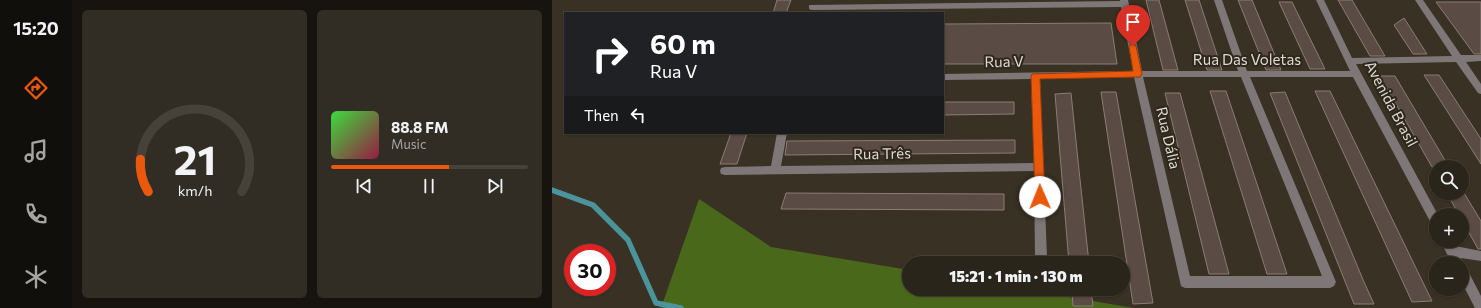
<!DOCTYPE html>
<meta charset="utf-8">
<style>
:root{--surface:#2a251b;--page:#322d24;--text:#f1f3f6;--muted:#a5a5a3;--line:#46423a;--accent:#ea580c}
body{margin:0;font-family:Commissioner,sans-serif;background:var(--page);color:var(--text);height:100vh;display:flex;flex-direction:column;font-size:15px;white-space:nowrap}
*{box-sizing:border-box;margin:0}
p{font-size:13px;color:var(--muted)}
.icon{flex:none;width:22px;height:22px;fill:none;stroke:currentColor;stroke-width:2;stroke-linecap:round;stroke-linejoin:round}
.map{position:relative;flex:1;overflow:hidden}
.details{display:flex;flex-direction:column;gap:10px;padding:10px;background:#17140f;width:480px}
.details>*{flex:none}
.top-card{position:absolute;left:12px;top:12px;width:380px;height:122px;border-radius:0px;box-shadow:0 1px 3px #0004,0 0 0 1px var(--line);background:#202124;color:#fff;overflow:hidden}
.tools{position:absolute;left:877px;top:160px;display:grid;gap:8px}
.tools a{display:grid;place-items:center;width:40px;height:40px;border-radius:50%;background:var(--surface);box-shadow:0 1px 3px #0004,0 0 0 1px var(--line);font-size:20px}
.speed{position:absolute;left:12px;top:244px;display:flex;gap:8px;font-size:20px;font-weight:700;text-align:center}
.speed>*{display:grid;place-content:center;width:52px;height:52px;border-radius:50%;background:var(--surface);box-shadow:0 1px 3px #0004,0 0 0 1px var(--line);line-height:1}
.speed .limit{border:6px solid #d22;background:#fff;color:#111}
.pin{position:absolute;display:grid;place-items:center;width:34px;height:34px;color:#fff;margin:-41px -17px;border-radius:50% 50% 50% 0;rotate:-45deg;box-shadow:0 0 4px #0007}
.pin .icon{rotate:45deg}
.me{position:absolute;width:44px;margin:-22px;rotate:359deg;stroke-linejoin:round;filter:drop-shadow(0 0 3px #0008)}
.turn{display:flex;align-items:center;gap:14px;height:84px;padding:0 20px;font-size:18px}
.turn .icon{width:52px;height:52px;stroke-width:2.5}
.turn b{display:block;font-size:28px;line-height:34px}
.then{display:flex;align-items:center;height:38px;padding:0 20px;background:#0003;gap:8px;font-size:15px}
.details .card{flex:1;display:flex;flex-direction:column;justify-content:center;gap:6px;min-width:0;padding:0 14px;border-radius:6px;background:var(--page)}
.details .dial{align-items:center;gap:0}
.dial svg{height:104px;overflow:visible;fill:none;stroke:var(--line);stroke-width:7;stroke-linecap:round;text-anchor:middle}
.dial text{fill:var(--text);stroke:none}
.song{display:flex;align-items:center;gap:12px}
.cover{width:48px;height:48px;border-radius:6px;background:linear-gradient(135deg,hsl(120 70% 55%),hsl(340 70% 35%))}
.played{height:4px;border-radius:2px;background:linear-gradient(90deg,var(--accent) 60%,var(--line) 60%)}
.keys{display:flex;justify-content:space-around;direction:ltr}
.details .tiles{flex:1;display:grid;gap:10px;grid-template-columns:repeat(2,1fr)}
.trip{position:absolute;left:350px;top:256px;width:228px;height:40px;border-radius:20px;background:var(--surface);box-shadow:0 1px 3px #0004,0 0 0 1px var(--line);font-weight:800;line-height:40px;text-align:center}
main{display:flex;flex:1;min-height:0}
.tab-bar{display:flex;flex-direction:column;width:72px;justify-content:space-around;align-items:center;background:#110f0b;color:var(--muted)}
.tab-bar .icon{width:28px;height:28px}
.tab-bar .current{color:var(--accent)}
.tab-bar b{font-size:18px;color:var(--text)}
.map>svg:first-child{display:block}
.forest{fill:#4a681a}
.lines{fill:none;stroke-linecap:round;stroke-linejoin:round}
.stream{stroke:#4c949d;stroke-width:5.5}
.building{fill:#5a4b44;stroke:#8c7c74}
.minor{fill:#7f7777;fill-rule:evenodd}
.route{fill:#ea580c;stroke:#983908}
.labels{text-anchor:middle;stroke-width:4;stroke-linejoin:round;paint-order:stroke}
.street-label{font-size:15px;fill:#dedad2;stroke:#2e271b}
</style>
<main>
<nav class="tab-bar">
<b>15:20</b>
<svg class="icon current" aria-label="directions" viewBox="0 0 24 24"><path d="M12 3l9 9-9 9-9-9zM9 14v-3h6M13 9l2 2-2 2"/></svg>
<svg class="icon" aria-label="music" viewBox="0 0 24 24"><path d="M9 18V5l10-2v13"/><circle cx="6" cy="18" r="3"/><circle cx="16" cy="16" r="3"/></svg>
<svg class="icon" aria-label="phone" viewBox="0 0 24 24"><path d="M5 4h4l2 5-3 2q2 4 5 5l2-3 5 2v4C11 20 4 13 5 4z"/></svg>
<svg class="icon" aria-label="climate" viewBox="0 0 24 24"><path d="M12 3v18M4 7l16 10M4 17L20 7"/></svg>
</nav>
<section class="details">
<div class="tiles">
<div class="card dial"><svg viewBox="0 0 100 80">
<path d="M14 69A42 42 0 1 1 86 69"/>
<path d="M14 69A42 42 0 0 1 8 44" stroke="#ea580c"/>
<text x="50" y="56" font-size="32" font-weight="700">21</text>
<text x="50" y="72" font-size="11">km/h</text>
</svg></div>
<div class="card">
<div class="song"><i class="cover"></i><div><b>88.8 FM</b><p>Music</p></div></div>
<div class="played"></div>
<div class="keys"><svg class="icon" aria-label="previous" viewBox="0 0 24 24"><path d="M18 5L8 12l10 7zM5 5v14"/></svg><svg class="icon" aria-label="pause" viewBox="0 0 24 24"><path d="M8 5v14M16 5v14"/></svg><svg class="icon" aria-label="next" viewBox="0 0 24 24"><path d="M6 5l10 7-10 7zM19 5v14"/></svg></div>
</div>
</div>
</section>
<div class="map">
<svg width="929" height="308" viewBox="0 0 929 308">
<rect width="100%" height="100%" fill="#383124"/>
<!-- forest -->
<path class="forest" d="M 147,199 L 219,247 L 357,270 L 357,289 L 469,289 L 582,308 L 109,308 Z"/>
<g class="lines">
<!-- stream -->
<path class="stream" d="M 0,190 L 41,205 L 76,240 L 104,303 L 129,308"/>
</g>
<!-- building -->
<g class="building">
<path d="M 225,0 L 239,0 L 234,13 L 221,13 Z"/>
<path d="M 594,0 L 607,0 L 626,70 L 611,70 Z"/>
<path d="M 633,0 L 647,0 L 670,70 L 655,70 Z"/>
<path d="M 686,0 L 700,0 L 729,70 L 714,70 Z"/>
<path d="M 786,0 L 800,0 L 833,56 L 818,56 Z"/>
<path d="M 727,2 L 740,2 L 773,69 L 758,69 Z"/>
<path d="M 884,2 L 929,2 L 929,54 L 922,54 Z"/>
<path d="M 852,18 L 875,54 L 861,54 L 842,25 Z"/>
<path d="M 559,23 L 565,64 L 391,64 L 391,24 Z"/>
<path d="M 872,75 L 887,75 L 929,139 L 929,164 Z"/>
<path d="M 828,76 L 843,76 L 897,167 L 880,167 Z"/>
<path d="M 658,91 L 674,91 L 735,274 L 715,274 Z"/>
<path d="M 763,91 L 778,91 L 880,301 L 860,302 Z"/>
<path d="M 549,92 L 564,92 L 601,303 L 581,304 Z"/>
<path d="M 733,92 L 812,282 L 822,304 L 802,304 L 718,93 Z"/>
<path d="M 519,93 L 527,170 L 537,263 L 517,263 L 503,94 Z"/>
<path d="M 613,93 L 628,93 L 677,274 L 657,274 Z"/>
<path d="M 391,102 L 462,102 L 462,114 L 391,115 Z"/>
<path d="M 179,133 L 195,133 L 185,164 L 168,164 Z"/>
<path d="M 463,140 L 463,153 L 233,155 L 235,141 Z"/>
<path d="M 234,193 L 452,194 L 452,210 L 229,209 Z"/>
<path d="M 895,193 L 912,193 L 929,221 L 929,249 L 926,249 L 910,220 L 910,215 L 907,215 Z"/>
<path d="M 520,289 L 539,289 L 541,306 L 521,306 Z"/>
</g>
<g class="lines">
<!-- minor -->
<g class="minor">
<path d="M 568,0 L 576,0 L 590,71 L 686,71 L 662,0 L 670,0 L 695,71 L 798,71 L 764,0 L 772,0 L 800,58 L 900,56 L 863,0 L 871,0 L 909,55 L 929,55 L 929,61 L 914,62 L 929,84 L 929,94 L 926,93 L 904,62 L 804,64 L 886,215 L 884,215 L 884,227 L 880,225 L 801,77 L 698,77 L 784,282 L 782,286 L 778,288 L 633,288 L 629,286 L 582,77 L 488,79 L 495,257 L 493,261 L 489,262 L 485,261 L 483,257 L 482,171 L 173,175 L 169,174 L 168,171 L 169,168 L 173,167 L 219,166 L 225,133 L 235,133 L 229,166 L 482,163 L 479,79 L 391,80 L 391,74 L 581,71 L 569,7 L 260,10 L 257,9 L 257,5 L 568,1 ZM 591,77 L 689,77 L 770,276 L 638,276 Z"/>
<path d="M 888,241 L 900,241 L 903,246 L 929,251 L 929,261 L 909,258 L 912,263 L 911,266 L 914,267 L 929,296 L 929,308 L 923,308 L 910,283 L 910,263 L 900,263 Z"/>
</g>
</g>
<!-- route -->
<path class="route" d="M 581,43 L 584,46 L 590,74 L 588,77 L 488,79 L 493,197 L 491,200 L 488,201 L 484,200 L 483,197 L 479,76 L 480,74 L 581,71 L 577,46 Z"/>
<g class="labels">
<!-- street labels -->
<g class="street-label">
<text x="695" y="65">Rua Das Voletas</text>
<text transform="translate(452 62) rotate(-1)" y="5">Rua V</text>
<text transform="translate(839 104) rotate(62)" y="5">Avenida Brasil</text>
<text transform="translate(616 138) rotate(77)" y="5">Rua Dália</text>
<text transform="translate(330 154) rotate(-1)" y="5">Rua Três</text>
</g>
</g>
</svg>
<div class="tools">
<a><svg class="icon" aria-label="search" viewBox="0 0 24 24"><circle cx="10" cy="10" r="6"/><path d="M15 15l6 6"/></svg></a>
<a>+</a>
<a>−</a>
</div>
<div class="speed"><div class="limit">30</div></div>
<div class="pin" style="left:581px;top:46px;background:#d93025"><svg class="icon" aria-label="arrive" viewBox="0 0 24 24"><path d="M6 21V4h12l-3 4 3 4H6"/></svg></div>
<svg class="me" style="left:488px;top:197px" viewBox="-20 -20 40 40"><circle r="19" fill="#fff"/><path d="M0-13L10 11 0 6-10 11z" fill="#ea580c"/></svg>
<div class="trip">15:21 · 1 min · 130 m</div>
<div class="top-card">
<div class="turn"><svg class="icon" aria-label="right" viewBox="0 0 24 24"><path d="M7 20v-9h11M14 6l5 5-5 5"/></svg><div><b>60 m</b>Rua V</div></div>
<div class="then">Then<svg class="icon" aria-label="left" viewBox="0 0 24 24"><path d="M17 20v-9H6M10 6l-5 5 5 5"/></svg></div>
</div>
</div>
</main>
